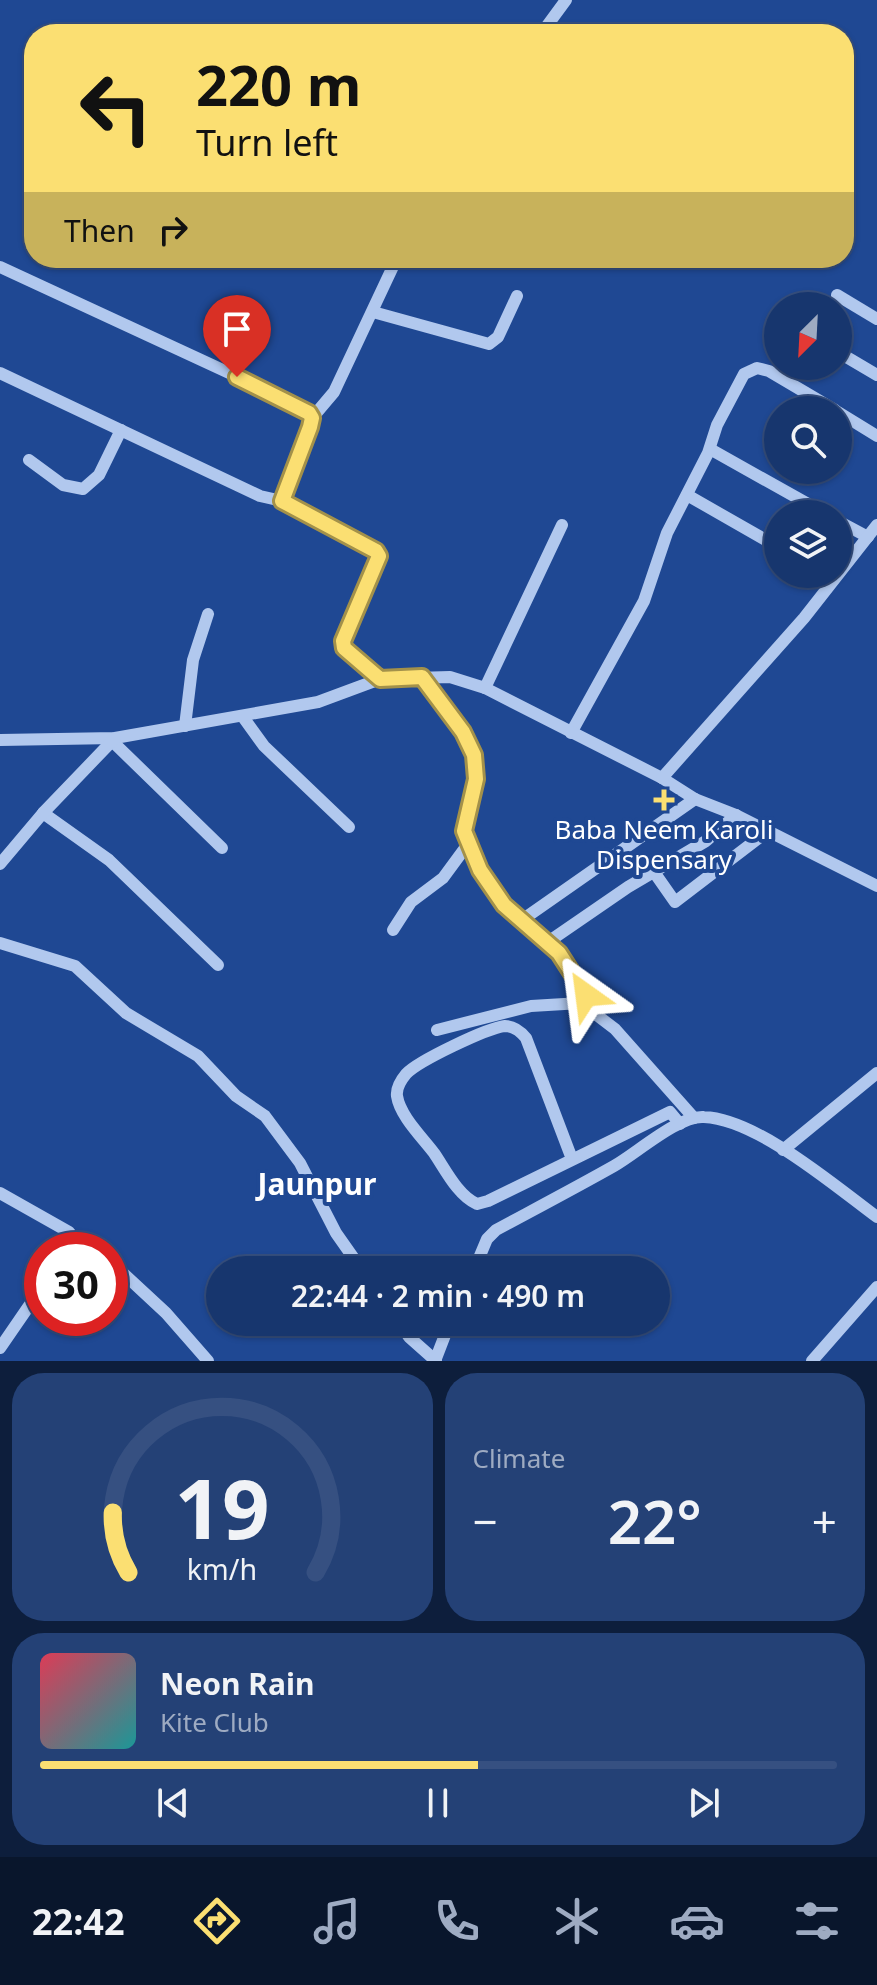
<!DOCTYPE html>
<meta charset="utf-8">
<style>
:root{--surface:#17366e;--page:#244176;--text:#f1f3f6;--muted:#9eabc2;--line:#365081;--accent:#fbdf72}
body{margin:0;font-family:"Noto Sans",sans-serif;background:var(--page);color:var(--text);height:100vh;display:flex;flex-direction:column;font-size:30px;white-space:nowrap}
*{box-sizing:border-box;margin:0}
p{font-size:26px;color:var(--muted)}
.icon{flex:none;width:44px;height:44px;fill:none;stroke:currentColor;stroke-width:2;stroke-linecap:round;stroke-linejoin:round}
.map{position:relative;height:1361px;overflow:hidden}
.details{display:flex;flex-direction:column;gap:12px;padding:12px;background:#0d1e3c;flex:1}
.details>*{flex:none}
.banner{position:absolute;left:24px;top:24px;width:830px;height:244px;border-radius:32px;box-shadow:0 2px 6px #0004,0 0 0 2px var(--line);background:#fbdf72;color:#111;overflow:hidden}
.needle{width:52px;rotate:204deg}
.tools{position:absolute;left:764px;top:292px;display:grid;gap:16px}
.tools a{display:grid;place-items:center;width:88px;height:88px;border-radius:50%;background:var(--surface);box-shadow:0 2px 6px #0004,0 0 0 2px var(--line);font-size:40px}
.speed{position:absolute;left:24px;top:1232px;display:flex;gap:16px;font-size:40px;font-weight:700;text-align:center}
.speed>*{display:grid;place-content:center;width:104px;height:104px;border-radius:50%;background:var(--surface);box-shadow:0 2px 6px #0004,0 0 0 2px var(--line);line-height:1}
.speed .limit{border:12px solid #d22;background:#fff;color:#111}
.pin{position:absolute;display:grid;place-items:center;width:68px;height:68px;color:#fff;margin:-82px -34px;border-radius:50% 50% 50% 0;rotate:-45deg;box-shadow:0 0 8px #0007}
.pin .icon{rotate:45deg}
.me{position:absolute;width:88px;margin:-44px;rotate:329deg;stroke-linejoin:round;filter:drop-shadow(0 0 6px #0008)}
.turn{display:flex;align-items:center;gap:28px;height:168px;padding:0 40px;font-size:36px}
.turn .icon{width:104px;height:104px;stroke-width:2.5}
.turn b{display:block;font-size:56px;line-height:68px}
.then{display:flex;align-items:center;height:76px;padding:0 40px;background:#0003;gap:16px;font-size:30px}
.big{font-size:60px;font-weight:600;line-height:1.1}
.details .widget{flex:1;display:flex;flex-direction:column;justify-content:center;gap:12px;min-width:0;padding:0 28px;border-radius:32px;background:var(--page)}
.details .dial{align-items:center;gap:0}
.dial svg{height:208px;overflow:visible;fill:none;stroke:var(--line);stroke-width:7;stroke-linecap:round;text-anchor:middle}
.dial text{fill:var(--text);stroke:none}
.song{display:flex;align-items:center;gap:24px}
.cover{width:96px;height:96px;border-radius:12px;background:linear-gradient(135deg,hsl(350 70% 55%),hsl(180 70% 35%))}
.played{height:8px;border-radius:4px;background:linear-gradient(90deg,var(--accent) 55%,var(--line) 55%)}
.keys{display:flex;justify-content:space-around;direction:ltr}
.heat{display:flex;justify-content:space-between;align-items:center;font-size:44px;direction:ltr}
.details .tiles{flex:1;display:grid;gap:12px;grid-template-columns:1fr 1fr}
.widget:last-child{grid-column:span 2}
.trip{position:absolute;left:206px;top:1256px;width:464px;height:80px;border-radius:40px;background:var(--surface);box-shadow:0 2px 6px #0004,0 0 0 2px var(--line);font-weight:600;line-height:80px;text-align:center}
.dock{display:flex;height:128px;justify-content:space-around;align-items:center;background:#09162c;color:var(--muted)}
.dock .icon{width:56px;height:56px}
.dock .selected{color:var(--accent)}
.dock b{font-size:36px;color:var(--text)}
.map>svg:first-child{display:block}
.lines{fill:none;stroke-linecap:round;stroke-linejoin:round}
.minor{stroke:#b1c8ee;stroke-width:12}
.route-casing{stroke:#a3914a;stroke-width:20}
.route{stroke:#fbdf72;stroke-width:14}
.poi-dot{fill:#fbdf72;stroke:#1f4893;stroke-width:3}
.labels{text-anchor:middle;stroke-width:8;stroke-linejoin:round;paint-order:stroke}
.poi-label{font-size:26px;fill:#fff;stroke:#1f4893}
.quarter-label{font-size:30px;font-weight:bold;fill:#fff;stroke:#1f4893}
</style>
<div class="map">
<svg width="877" height="1361" viewBox="0 0 877 1361">
<rect width="100%" height="100%" fill="#1f4893"/>
<g class="lines">
<!-- minor -->
<g class="minor">
<path d="M 541,34 L 566,0"/>
<path d="M 0,267 L 294,403 L 309,413 L 312,418"/>
<path d="M 837,295 L 877,319"/>
<path d="M 373,312 L 489,344 L 498,337 L 517,296"/>
<path d="M 838,352 L 877,375"/>
<path d="M 0,373 L 260,496 L 282,501"/>
<path d="M 838,412 L 877,436"/>
<path d="M 710,449 L 826,514"/>
<path d="M 29,460 L 63,485 L 83,489 L 99,475 L 121,430"/>
<path d="M 687,495 L 778,547"/>
<path d="M 838,521 L 868,537"/>
<path d="M 422,677 L 463,732 L 474,755 L 476,779 L 464,831 L 480,870 L 504,905 L 563,958 L 585,992 L 585,998 L 581,1003"/>
<path d="M 380,679 L 348,653 L 343,641 L 379,560 L 378,554 L 282,501 L 312,418 L 334,392 L 397,258"/>
<path d="M 485,688 L 562,525"/>
<path d="M 243,717 L 264,746 L 349,827"/>
<path d="M 185,726 L 193,660 L 208,614"/>
<path d="M 571,733 L 644,601 L 667,533 L 708,453 L 717,425 L 744,374 L 757,368 L 769,371 L 835,410"/>
<path d="M 0,740 L 115,738 L 318,702 L 380,679 L 450,677 L 485,688 L 662,778 L 695,799 L 736,815 L 877,886"/>
<path d="M 112,741 L 222,848"/>
<path d="M 662,778 L 804,618 L 877,525"/>
<path d="M 43,813 L 109,860 L 218,965"/>
<path d="M 0,864 L 43,813 L 115,738"/>
<path d="M 654,872 L 675,902 L 768,831"/>
<path d="M 522,920 L 695,799"/>
<path d="M 393,930 L 411,902 L 443,878 L 468,844"/>
<path d="M 548,942 L 628,887 L 706,841 L 736,815"/>
<path d="M 0,943 L 75,966 L 126,1013 L 198,1056 L 236,1096 L 265,1116 L 300,1163 L 336,1233 L 362,1270"/>
<path d="M 437,1030 L 531,1006 L 581,1003 L 615,1029 L 694,1118"/>
<path d="M 783,1150 L 877,1073"/>
<path d="M 572,1159 L 526,1038 C 521,1032 514,1026 505,1026 C 487,1028 418,1061 406,1074 C 401,1080 396,1088 397,1096 C 400,1116 422,1137 434,1153 C 445,1169 458,1196 477,1204 L 488,1201 L 670,1112 L 680,1124"/>
<path d="M 0,1193 L 69,1232 L 73,1239 L 68,1250"/>
<path d="M 72,1235 L 95,1250"/>
<path d="M 110,1261 L 166,1313 L 208,1361"/>
<path d="M 474,1270 L 487,1239 L 496,1230 C 535,1209 575,1188 614,1166 C 637,1153 679,1115 704,1117 C 757,1119 835,1186 877,1217"/>
<path d="M 399,1322 L 409,1337 L 436,1361"/>
<path d="M 0,1348 L 42,1287"/>
<path d="M 435,1361 L 450,1322"/>
<path d="M 812,1361 L 877,1287"/>
</g>
</g>
<g class="lines">
<defs>
<path id="route" d="M 237,377 L 309,413 L 312,418 L 310,427 L 282,501 L 376,551 L 379,556 L 343,641 L 344,648 L 380,679 L 422,677 L 463,732 L 474,755 L 476,779 L 464,831 L 480,870 L 504,905 L 559,953 L 586,995"/>
</defs>
<!-- route casing -->
<use href="#route" class="route-casing"/>
<!-- route -->
<use href="#route" class="route"/>
</g>
<!-- markers -->
<path class="poi-dot" d="M660 788h8v8h8v8h-8v8h-8v-8h-8v-8h8z"/>
<g class="labels">
<!-- poi labels -->
<g class="poi-label">
<text x="664" y="839">Baba Neem Karoli<tspan x="664" dy="30">Dispensary</tspan></text>
</g>
<!-- quarter labels -->
<g class="quarter-label">
<text x="317" y="1195">Jaunpur</text>
</g>
</g>
</svg>
<div class="tools">
<a><svg class="needle" viewBox="-14 -14 28 28"><path d="M0-13l5 13h-10z" fill="#e53935"/><path d="M0 13l5-13h-10z" fill="#9eabc2"/></svg></a>
<a><svg class="icon" aria-label="search" viewBox="0 0 24 24"><circle cx="10" cy="10" r="6"/><path d="M15 15l6 6"/></svg></a>
<a><svg class="icon" aria-label="layers" viewBox="0 0 24 24"><path d="M12 4l9 5-9 5-9-5zM3 14l9 5 9-5"/></svg></a>
</div>
<div class="speed"><div class="limit">30</div></div>
<div class="pin" style="left:237px;top:377px;background:#d93025"><svg class="icon" aria-label="arrive" viewBox="0 0 24 24"><path d="M6 21V4h12l-3 4 3 4H6"/></svg></div>
<svg class="me" style="left:586px;top:995px" viewBox="-20 -20 40 40"><path d="M0-17L14 15 0 8-14 15z" fill="#fbdf72" stroke="#fff" stroke-width="4"/></svg>
<div class="trip">22:44 · 2 min · 490 m</div>
<div class="banner">
<div class="turn"><svg class="icon" aria-label="left" viewBox="0 0 24 24"><path d="M17 20v-9H6M10 6l-5 5 5 5"/></svg><div><b>220 m</b>Turn left</div></div>
<div class="then">Then<svg class="icon" aria-label="right" viewBox="0 0 24 24"><path d="M7 20v-9h11M14 6l5 5-5 5"/></svg></div>
</div>
</div>
<section class="details">
<div class="tiles">
<div class="widget dial"><svg viewBox="0 0 100 80">
<path d="M14 69A42 42 0 1 1 86 69"/>
<path d="M14 69A42 42 0 0 1 8 46" stroke="#fbdf72"/>
<text x="50" y="56" font-size="32" font-weight="700">19</text>
<text x="50" y="72" font-size="11">km/h</text>
</svg></div>
<div class="widget"><p>Climate</p>
<div class="heat"><a>−</a><b class="big">22°</b><a>+</a></div>
</div>
<div class="widget">
<div class="song"><i class="cover"></i><div><b>Neon Rain</b><p>Kite Club</p></div></div>
<div class="played"></div>
<div class="keys"><svg class="icon" aria-label="previous" viewBox="0 0 24 24"><path d="M18 5L8 12l10 7zM5 5v14"/></svg><svg class="icon" aria-label="pause" viewBox="0 0 24 24"><path d="M8 5v14M16 5v14"/></svg><svg class="icon" aria-label="next" viewBox="0 0 24 24"><path d="M6 5l10 7-10 7zM19 5v14"/></svg></div>
</div>
</div>
</section>
<nav class="dock">
<b>22:42</b>
<svg class="icon selected" aria-label="directions" viewBox="0 0 24 24"><path d="M12 3l9 9-9 9-9-9zM9 14v-3h6M13 9l2 2-2 2"/></svg>
<svg class="icon" aria-label="music" viewBox="0 0 24 24"><path d="M9 18V5l10-2v13"/><circle cx="6" cy="18" r="3"/><circle cx="16" cy="16" r="3"/></svg>
<svg class="icon" aria-label="phone" viewBox="0 0 24 24"><path d="M5 4h4l2 5-3 2q2 4 5 5l2-3 5 2v4C11 20 4 13 5 4z"/></svg>
<svg class="icon" aria-label="climate" viewBox="0 0 24 24"><path d="M12 3v18M4 7l16 10M4 17L20 7"/></svg>
<svg class="icon" aria-label="car" viewBox="0 0 24 24"><path d="M5 17H2v-5l4-1 3-4h7l3 4 3 1v5h-3M9 17h6M6 11h13"/><circle cx="7" cy="17" r="2"/><circle cx="17" cy="17" r="2"/></svg>
<svg class="icon" aria-label="filters" viewBox="0 0 24 24"><path d="M4 7h16M4 17h16"/><circle cx="9" cy="7" r="2"/><circle cx="15" cy="17" r="2"/></svg>
</nav>
